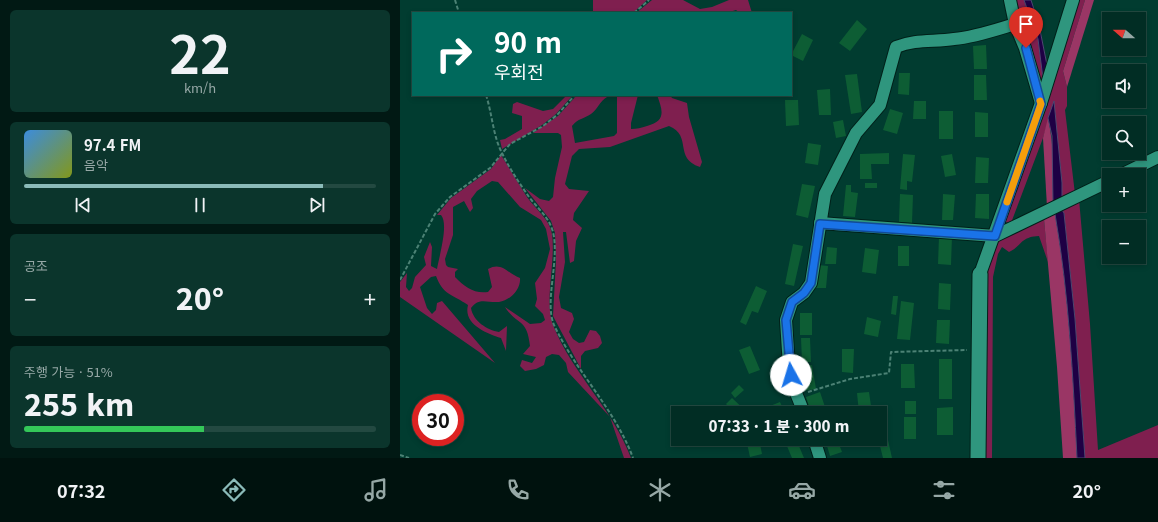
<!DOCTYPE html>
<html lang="ko">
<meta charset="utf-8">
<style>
:root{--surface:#012d24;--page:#0b352c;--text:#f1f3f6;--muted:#96a8a6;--line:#234941;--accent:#8bbbb9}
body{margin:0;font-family:Georgia,"Noto Sans KR",serif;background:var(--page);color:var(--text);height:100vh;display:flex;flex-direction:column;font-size:15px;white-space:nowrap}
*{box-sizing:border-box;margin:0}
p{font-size:13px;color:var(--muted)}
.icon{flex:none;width:22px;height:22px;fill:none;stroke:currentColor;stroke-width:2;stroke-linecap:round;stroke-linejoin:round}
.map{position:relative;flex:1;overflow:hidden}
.drawer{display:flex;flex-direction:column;gap:10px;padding:10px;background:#011914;width:400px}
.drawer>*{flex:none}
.top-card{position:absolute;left:12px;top:12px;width:380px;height:84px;border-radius:0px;box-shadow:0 2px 6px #0003,0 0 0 1px var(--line);background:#00695c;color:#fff;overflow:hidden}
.needle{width:26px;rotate:290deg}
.tools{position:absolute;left:702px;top:12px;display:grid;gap:8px}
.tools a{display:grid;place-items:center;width:44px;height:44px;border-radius:0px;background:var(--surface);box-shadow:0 2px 6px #0003,0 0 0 1px var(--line);font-size:20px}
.speed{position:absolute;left:12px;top:394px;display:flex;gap:8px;font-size:20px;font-weight:700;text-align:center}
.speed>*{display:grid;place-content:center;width:52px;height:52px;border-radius:50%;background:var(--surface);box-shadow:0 2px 6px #0003,0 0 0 1px var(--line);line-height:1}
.speed .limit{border:6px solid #d22;background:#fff;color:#111}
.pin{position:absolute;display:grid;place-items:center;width:34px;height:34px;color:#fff;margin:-41px -17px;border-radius:50% 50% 50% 0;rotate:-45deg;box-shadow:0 0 4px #0007}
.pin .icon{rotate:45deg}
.me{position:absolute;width:44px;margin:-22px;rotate:354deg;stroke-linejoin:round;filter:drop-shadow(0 0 3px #0008)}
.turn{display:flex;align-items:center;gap:14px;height:84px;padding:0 16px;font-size:18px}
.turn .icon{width:52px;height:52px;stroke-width:2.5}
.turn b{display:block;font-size:28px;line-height:34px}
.big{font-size:30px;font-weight:800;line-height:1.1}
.drawer .tile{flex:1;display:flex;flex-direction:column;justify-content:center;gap:6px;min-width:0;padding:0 14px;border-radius:6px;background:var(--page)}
.drawer .dial{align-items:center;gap:0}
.dial b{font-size:52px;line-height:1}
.song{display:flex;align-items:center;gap:12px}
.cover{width:48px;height:48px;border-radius:6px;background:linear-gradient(135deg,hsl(210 70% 55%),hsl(70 70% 35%))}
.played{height:4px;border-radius:2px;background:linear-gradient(90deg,var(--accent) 85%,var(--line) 85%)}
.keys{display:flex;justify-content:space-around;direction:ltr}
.heat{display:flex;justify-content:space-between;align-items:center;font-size:22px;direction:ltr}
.charge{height:6px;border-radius:3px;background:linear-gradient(90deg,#34c759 51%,var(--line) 0)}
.trip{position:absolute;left:271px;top:406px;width:216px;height:40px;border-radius:0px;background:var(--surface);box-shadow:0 2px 6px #0003,0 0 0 1px var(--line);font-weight:800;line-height:40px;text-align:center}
.tabs{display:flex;height:64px;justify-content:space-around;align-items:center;background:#00120e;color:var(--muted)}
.tabs .icon{width:28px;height:28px}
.tabs .selected{color:var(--accent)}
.tabs b{font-size:18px;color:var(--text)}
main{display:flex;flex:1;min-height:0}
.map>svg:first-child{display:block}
.green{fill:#7f1f4f;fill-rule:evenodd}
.forest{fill:#9a3665}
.water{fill:#1e0044;stroke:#4d4671}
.building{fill:#0d5d34}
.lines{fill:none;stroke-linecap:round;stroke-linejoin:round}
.minor-casing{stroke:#012019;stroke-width:14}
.tertiary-casing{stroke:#012019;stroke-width:17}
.path{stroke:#4c8275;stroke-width:2;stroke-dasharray:4 2;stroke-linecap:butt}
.minor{stroke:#2f967e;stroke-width:12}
.tertiary{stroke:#2f967e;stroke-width:15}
.route-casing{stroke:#114b97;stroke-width:10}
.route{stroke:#1a73e8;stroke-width:7}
.slow{stroke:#f59e0b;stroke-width:7}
</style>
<main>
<section class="drawer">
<div class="tile dial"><b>22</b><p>km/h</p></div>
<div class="tile">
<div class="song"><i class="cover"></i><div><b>97.4 FM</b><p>음악</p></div></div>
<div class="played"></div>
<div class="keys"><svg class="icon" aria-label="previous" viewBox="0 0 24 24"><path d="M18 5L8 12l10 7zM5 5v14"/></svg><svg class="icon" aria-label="pause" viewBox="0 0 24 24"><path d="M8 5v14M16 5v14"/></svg><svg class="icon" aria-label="next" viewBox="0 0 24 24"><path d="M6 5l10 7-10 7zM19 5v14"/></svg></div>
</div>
<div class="tile"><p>공조</p>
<div class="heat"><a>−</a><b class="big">20°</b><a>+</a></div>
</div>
<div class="tile"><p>주행 가능 · 51%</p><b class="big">255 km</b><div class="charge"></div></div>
</section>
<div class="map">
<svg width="758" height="458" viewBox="0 0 758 458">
<rect width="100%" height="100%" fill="#013c30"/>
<!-- green -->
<g class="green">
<path d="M 193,0 L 247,0 L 233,13 L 193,13 Z"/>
<path d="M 252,0 L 283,0 L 300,9 L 312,7 L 329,0 L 348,0 L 352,13 L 340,13 L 336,10 L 326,13 L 281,13 L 264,11 L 256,13 L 236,13 Z"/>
<path d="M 616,0 L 624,0 L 638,39 L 643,78 L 642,87 L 620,24 Z"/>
<path d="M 677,0 L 685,0 L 663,71 L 667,87 L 667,106 L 665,110 L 675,194 L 662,201 L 662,183 L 654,102 L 643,138 L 611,223 L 605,222 L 606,218 Z"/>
<path d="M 167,95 L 173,95 L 156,114 L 142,125 L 102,149 L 100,140 L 105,139 L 122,129 L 122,116 L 112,113 L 113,104 L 117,102 L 143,111 L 153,109 Z"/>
<path d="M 177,95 L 238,95 L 231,123 L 231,129 C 237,129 241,128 247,126 C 266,121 263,111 257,95 L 270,95 L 272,98 L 287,103 L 289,117 L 302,162 L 300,167 C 273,158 293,136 269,126 L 210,147 L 179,149 L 172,156 L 165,184 L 169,189 L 189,191 L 174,213 L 173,220 L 182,228 L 176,241 L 174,261 L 170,263 L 166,232 L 163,232 L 165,262 L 159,297 L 161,308 L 172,313 L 174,319 L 169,332 L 173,339 L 179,343 L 184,342 L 190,330 L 196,331 L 200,336 L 202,343 L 198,348 L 185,351 L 181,356 L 181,369 L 153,316 L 156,260 L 155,233 L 151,221 L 125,188 L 140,199 L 149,201 L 153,197 L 155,178 L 162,147 L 161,135 L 158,133 L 133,133 L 158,116 ZM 207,97 L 217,97 L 217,133 L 214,136 L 175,143 L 172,126 C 178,118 184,119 191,114 C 197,110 200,101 207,97 Z"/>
<path d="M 101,155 C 110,169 118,183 127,197 C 136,210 149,218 152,234 C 156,261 144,302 153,325 C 172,373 213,409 231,458 L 224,458 L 210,417 L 168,372 L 166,363 L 159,355 L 152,354 L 146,357 L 144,365 L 136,369 L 125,371 L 120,366 L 122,360 L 132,363 L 136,357 L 123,354 L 130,346 C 127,317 117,326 105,307 L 130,324 L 141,323 L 145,320 L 143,314 L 135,306 L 137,299 L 135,283 L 145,268 L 150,249 L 146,229 L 141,220 L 120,207 L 98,182 L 92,181 L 77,191 L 71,199 L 73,208 L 70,212 L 64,201 L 53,207 L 53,235 L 45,259 L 46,265 L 48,267 L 58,269 L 55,272 L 55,277 C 65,287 74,294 88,292 L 92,287 L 88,269 C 102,261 108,274 120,278 C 121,289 111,300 99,302 C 87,303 79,297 71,308 C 73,321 87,330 99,332 L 107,326 L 106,351 L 101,338 C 86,333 63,324 68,305 C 52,294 43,295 36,276 L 31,277 L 20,287 L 27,308 L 32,314 L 36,310 L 37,303 L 42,301 L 95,363 L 0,297 L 0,282 L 7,273 L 6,287 L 9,291 L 12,288 L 15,277 L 26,265 L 24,257 L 30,242 L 32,247 L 31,266 L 37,269 C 39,257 49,224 41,215 L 37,215 L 51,198 L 91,169 Z"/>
<path d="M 679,199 L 690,324 L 698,450 L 758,425 L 758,458 L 685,458 L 675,319 L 664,213 L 662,210 Z"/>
<path d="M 644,219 L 648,262 L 639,236 C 620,237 623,245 609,252 L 602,247 L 598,254 L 593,277 L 592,458 L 584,458 L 586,276 L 596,243 L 601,238 Z"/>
</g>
<!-- forest -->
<g class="forest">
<path d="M 685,0 L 694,0 L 667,87 L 663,71 Z"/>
<path d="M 648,118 C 654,146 654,175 653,204 L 647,207 L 643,138 Z"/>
<path d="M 655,214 C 669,294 673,377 677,458 L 663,458 L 657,367 L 644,219 Z"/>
</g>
<!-- water -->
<g class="water">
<path d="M 624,0 L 631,0 L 639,25 L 647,65 L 643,79 L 638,39 Z"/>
<path d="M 654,101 L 662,183 L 662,201 L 653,204 L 652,136 L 648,118 Z"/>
<path d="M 662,210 L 664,213 L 675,319 L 685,458 L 677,458 C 673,377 669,294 655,214 Z"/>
</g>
<!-- building -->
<g class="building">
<path d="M 457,20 L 467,29 L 450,51 L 439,43 Z"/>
<path d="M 402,34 L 413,40 L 403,61 L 391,55 Z"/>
<path d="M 586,45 L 587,69 L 574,69 L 573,46 Z"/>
<path d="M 499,73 L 510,73 L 509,95 L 498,94 Z"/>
<path d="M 457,74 L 462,112 L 451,114 L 445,75 Z"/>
<path d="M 574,75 L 586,75 L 587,100 L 574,100 Z"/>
<path d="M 430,89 L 431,115 L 419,115 L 417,90 Z"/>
<path d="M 385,100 L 398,100 L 399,125 L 386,126 Z"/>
<path d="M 514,101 L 526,101 L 526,119 L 513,119 Z"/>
<path d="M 490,109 L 503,113 L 497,134 L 483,130 Z"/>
<rect x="539" y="111" width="14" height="28"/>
<path d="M 575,112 L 588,113 L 588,137 L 575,137 Z"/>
<path d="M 443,120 L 446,136 L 436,138 L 433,122 Z"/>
<path d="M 408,143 L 421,145 L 418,165 L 405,163 Z"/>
<path d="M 489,153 L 489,164 L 471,164 L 472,179 L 460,179 L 460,154 Z"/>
<path d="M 503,154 L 515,155 L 512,182 L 507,181 L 507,190 L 500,189 Z"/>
<path d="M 552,154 L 556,175 L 545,177 L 541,156 Z"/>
<path d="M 576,157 L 589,158 L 588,183 L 575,183 Z"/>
<rect x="465" y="183" width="12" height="5"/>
<path d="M 402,184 L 415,186 L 408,218 L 396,215 Z"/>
<path d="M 446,185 L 451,185 L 451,192 L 458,193 L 455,217 L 443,216 Z"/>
<path d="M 500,194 L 513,195 L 512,223 L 499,222 Z"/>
<path d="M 543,194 L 555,195 L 553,220 L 542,220 Z"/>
<path d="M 576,194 L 589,194 L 589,219 L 575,218 Z"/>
<path d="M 539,236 L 552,236 L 551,265 L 538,264 Z"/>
<path d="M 393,244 L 403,246 L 394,286 L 385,284 Z"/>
<rect x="498" y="246" width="11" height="20"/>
<path d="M 427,247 L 437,248 L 436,264 L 425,264 Z"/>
<path d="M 465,248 L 479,250 L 476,274 L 462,272 Z"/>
<path d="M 418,265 L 428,266 L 426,288 L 416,288 Z"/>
<path d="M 539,283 L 551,284 L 550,310 L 538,309 Z"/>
<path d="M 356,286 L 367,291 L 358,313 L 352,311 L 346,325 L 340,322 Z"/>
<path d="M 493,296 L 498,296 L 496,315 L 491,314 Z"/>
<path d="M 501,301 L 514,303 L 510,340 L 497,339 Z"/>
<rect x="400" y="313" width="12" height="22"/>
<path d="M 467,317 L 481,321 L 478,337 L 464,334 Z"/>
<path d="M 537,320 L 550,320 L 549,344 L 536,343 Z"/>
<path d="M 401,338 L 410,338 L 411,362 L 402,362 Z"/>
<path d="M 350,346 L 360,370 L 349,374 L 339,350 Z"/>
<path d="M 442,349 L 454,349 L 453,373 L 442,372 Z"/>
<rect x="539" y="359" width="13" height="40"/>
<path d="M 501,364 L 514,364 L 515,388 L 501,388 Z"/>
<path d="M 412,365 L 416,389 L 402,391 L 398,368 Z"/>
<path d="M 339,385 L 344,390 L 335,398 L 331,393 Z"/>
<path d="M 420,392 L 427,413 L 411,413 L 406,397 Z"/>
<path d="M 469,392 L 472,413 L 459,413 L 457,393 Z"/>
<path d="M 332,398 L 347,412 L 346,413 L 335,413 L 326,404 Z"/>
<rect x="505" y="401" width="11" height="13"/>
<path d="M 380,402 L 385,413 L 373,413 L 370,406 Z"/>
<path d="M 553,407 L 553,435 L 537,435 L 537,408 Z"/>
<rect x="504" y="417" width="12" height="22"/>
<path d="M 346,439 L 359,439 L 362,454 L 350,457 Z"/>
<path d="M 384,439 L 396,439 L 404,458 L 392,458 Z"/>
<path d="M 425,439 L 437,439 L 442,452 L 430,456 Z"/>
<path d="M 464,439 L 477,439 L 477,445 L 465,446 Z"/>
<path d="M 488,440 L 492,458 L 483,458 L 479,442 Z"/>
</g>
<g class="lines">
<defs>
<g id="minor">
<path d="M 610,0 L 615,24 L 625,48 L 641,103"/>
<path d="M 721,175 L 758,157"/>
<path d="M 420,223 L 595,236 L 709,181"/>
<path d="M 580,274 L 641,103 L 673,0"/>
<path d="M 404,413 L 392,383 L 389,367 L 386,320 L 392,302 L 404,293 L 411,283 L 425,194 L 456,133 L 480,105 L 496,47 C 515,39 534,42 554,39 C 575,37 595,30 615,24"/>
<path d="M 414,439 L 420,458"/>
</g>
<path id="tertiary" d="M 578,458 L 580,274"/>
</defs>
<!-- minor casing -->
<use href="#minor" class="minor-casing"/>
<!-- tertiary casing -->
<use href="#tertiary" class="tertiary-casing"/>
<!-- path -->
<g class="path">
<path d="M 55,0 L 59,13"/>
<path d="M 234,13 L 249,0"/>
<path d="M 86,95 C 92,113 93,136 102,153 C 109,168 120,184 129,197 C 138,209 149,217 153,232 C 160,260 144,302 154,325 C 176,372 215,409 233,458"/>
<path d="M 0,280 L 35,214 L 50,197 L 90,168 L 110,144 L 143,126 L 157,115 L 175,95"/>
<path d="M 408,392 L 450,379 L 489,373 L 491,352 L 567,350"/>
<path d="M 0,455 L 9,458"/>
</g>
<!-- minor -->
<use href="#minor" class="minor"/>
<!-- tertiary -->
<use href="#tertiary" class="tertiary"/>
</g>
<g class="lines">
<defs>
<path id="route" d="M 391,375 L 386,320 L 392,302 L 404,293 L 411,283 L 420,224 L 595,236 L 641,104 L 626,48"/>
</defs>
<!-- route casing -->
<use href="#route" class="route-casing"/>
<!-- route -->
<use href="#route" class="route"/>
<!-- slow -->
<path class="slow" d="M 607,202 L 641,104 L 640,101"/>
</g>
</svg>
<div class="tools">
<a><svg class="needle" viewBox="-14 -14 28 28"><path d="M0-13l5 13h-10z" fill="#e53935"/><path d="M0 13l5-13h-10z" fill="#96a8a6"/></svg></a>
<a><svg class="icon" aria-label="sound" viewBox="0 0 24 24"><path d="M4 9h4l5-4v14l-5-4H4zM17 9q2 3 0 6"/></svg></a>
<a><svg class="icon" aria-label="search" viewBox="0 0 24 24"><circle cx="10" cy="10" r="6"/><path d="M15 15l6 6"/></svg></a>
<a>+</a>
<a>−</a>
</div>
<div class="speed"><div class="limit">30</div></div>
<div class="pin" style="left:626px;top:48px;background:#d93025"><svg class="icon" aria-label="arrive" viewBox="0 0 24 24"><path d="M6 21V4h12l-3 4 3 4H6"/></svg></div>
<svg class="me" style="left:391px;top:375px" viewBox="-20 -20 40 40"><circle r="19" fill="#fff"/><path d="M0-13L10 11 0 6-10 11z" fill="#1a73e8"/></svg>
<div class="trip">07:33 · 1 분 · 300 m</div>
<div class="top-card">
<div class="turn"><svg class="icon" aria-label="right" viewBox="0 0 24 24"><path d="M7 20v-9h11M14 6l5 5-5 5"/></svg><div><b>90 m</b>우회전</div></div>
</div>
</div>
</main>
<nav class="tabs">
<b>07:32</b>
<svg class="icon selected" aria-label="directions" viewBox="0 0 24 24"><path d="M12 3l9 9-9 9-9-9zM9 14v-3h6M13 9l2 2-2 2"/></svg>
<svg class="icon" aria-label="music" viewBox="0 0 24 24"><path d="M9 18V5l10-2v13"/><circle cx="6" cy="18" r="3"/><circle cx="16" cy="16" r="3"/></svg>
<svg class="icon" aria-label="phone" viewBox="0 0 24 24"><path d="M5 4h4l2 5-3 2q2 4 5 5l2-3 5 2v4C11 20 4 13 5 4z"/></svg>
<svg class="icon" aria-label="climate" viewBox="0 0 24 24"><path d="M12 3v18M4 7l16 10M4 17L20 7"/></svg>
<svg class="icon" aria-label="car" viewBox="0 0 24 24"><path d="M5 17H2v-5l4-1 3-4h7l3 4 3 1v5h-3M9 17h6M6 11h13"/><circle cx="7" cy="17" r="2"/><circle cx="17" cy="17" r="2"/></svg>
<svg class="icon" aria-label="filters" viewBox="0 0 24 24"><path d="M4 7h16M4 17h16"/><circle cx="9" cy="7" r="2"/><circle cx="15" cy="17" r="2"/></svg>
<b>20°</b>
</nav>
